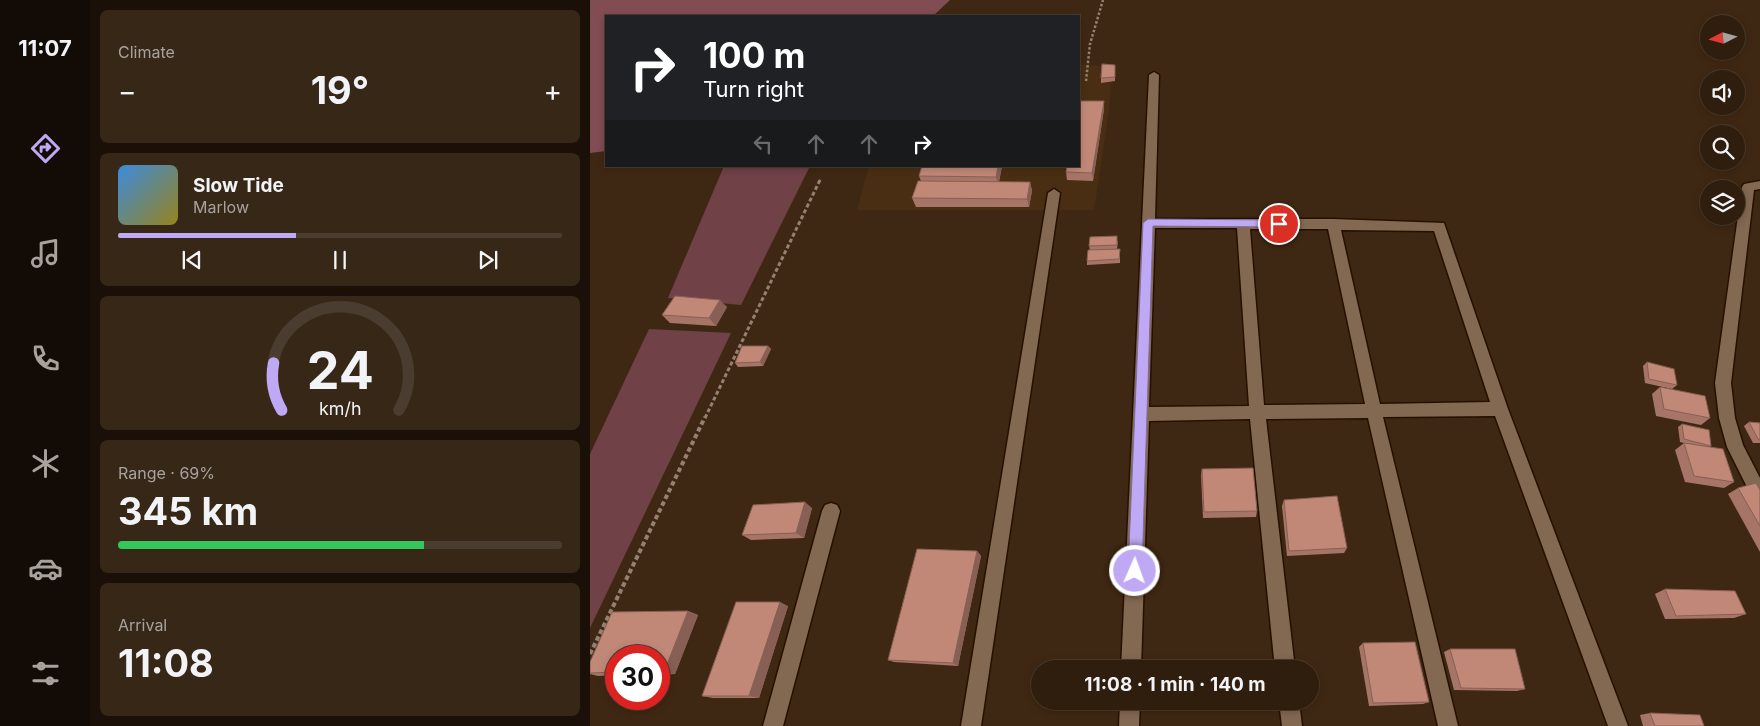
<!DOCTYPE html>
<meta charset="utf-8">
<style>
:root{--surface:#2f1e0e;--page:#372717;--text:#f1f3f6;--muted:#a7a29e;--line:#4a3c2e;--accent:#bfa9f4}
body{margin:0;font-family:Inter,sans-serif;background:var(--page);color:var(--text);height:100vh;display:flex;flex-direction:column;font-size:19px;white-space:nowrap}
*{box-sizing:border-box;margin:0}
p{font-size:16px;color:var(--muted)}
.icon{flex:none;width:28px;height:28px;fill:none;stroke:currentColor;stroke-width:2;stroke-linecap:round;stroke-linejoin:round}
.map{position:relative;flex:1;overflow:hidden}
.sheet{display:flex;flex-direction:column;gap:10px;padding:10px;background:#1a1008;width:500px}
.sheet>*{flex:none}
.banner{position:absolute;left:15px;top:15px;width:475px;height:152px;border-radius:0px;box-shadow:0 2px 8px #0003,0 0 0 1px var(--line);background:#202124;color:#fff;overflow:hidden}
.needle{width:32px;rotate:264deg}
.controls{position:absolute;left:1110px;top:15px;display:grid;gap:10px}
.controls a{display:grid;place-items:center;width:45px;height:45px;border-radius:50%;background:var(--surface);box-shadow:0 2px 8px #0003,0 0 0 1px var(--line);font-size:25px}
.speed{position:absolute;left:15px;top:645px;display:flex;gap:10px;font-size:25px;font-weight:700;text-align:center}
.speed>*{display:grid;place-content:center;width:65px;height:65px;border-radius:50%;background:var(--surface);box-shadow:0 2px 8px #0003,0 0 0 1px var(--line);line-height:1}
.speed .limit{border:8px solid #d22;background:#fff;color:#111}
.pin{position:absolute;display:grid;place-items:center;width:42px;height:42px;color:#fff;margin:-21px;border:2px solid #fff;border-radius:50%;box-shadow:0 1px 5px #0007}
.me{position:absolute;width:55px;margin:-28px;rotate:2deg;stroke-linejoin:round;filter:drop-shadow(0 0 4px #0008)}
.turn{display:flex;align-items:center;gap:18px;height:105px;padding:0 15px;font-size:22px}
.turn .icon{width:65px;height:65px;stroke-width:2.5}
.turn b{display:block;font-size:35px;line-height:42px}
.lanes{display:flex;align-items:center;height:48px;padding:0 15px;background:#0003;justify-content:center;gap:25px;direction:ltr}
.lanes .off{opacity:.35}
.big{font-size:38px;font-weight:700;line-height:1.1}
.sheet .widget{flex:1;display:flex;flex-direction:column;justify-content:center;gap:8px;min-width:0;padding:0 18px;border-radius:8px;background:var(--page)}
.sheet .dial{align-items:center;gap:0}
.dial svg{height:130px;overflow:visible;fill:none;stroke:var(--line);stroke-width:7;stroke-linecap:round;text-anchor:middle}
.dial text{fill:var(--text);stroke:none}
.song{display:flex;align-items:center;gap:15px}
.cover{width:60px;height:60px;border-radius:8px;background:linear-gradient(135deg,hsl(210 70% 55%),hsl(50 70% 35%))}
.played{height:5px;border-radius:2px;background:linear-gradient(90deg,var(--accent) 40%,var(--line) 40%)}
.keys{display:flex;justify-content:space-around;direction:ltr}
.heat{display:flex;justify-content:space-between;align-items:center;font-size:28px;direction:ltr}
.charge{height:8px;border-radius:4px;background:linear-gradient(90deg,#34c759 69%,var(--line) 0)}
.trip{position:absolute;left:441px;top:660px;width:288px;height:50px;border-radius:25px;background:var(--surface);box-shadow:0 2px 8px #0003,0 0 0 1px var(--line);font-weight:700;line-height:50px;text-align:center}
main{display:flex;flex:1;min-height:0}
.tabs{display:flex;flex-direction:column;width:90px;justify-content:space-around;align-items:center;background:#130c06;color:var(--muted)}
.tabs .icon{width:35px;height:35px}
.tabs .current{color:var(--accent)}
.tabs b{font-size:22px;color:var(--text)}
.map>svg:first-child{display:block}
.built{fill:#4a2e13}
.green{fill:#704147}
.forest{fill:#824c53}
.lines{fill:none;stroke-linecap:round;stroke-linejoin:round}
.minor-casing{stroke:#251000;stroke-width:3}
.path-far2{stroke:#958171;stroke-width:2.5;stroke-dasharray:2.5 2;stroke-linecap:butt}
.path-far1{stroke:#958171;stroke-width:3;stroke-dasharray:4 2.5;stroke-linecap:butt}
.path{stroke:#958171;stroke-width:4;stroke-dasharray:4.5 3;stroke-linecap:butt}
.minor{fill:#836852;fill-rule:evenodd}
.wall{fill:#a67567}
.shaded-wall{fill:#875f54}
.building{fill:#c18878;stroke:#875f54}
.route{fill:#bfa9f4;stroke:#7c6e9f}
</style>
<main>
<nav class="tabs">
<b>11:07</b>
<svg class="icon current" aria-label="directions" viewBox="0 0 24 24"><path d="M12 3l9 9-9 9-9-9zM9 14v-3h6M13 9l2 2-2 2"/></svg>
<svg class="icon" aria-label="music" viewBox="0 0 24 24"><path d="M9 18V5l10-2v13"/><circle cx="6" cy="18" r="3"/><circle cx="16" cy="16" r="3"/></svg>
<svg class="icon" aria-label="phone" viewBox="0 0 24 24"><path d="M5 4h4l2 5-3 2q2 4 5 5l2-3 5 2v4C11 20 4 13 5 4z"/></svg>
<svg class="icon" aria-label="climate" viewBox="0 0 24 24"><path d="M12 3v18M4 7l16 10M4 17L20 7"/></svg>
<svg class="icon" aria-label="car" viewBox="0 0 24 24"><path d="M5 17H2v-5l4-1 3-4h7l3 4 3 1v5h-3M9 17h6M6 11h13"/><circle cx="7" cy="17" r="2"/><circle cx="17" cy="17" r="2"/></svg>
<svg class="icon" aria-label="filters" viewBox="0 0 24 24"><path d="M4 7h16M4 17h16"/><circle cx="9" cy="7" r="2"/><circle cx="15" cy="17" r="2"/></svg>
</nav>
<section class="sheet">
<div class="widget"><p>Climate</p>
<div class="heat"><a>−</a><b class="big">19°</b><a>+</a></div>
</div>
<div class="widget">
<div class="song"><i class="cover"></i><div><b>Slow Tide</b><p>Marlow</p></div></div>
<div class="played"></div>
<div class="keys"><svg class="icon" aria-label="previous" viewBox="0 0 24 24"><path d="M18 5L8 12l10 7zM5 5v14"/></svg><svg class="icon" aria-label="pause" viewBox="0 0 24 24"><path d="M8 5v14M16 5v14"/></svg><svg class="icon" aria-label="next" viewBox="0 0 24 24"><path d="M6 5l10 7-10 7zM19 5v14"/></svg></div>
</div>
<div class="widget dial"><svg viewBox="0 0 100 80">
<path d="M14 69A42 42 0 1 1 86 69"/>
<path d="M14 69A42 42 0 0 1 9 40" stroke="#bfa9f4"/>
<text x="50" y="56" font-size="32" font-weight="700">24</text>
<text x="50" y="72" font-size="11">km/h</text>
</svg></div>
<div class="widget"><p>Range · 69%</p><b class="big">345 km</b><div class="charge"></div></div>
<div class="widget"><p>Arrival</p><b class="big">11:08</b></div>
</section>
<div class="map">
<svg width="1170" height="726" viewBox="0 0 1170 726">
<rect width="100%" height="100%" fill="#3f2813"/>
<!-- built -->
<path class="built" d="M 489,64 L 522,67 L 519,111 L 504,210 L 267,210 L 279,166 L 489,166 Z"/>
<!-- green -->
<g class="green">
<path d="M 134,166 L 220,166 L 151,305 L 78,298 Z"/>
<path d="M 59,329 L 141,333 L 0,628 L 0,454 Z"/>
</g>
<!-- forest -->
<path class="forest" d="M 0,0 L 360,0 L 343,16 L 16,16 L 16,151 L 0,153 Z"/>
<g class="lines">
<defs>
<g id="minor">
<path d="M 564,72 L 569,75 L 565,219 L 743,219 L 854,223 L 918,409 L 1038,726 L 1018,726 L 905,416 L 793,417 L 868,726 L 848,726 L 778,418 L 676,419 L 705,669 L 685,669 L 660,419 L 559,421 L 551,669 L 531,669 L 559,75 ZM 565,228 L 647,228 L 659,406 L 559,407 ZM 660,229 L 738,229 L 775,404 L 674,405 ZM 751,230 L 844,231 L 900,402 L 790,404 Z"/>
<path d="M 1170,181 L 1170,189 L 1164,190 L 1141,383 L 1145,418 L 1153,445 L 1170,478 L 1170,503 L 1164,501 L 1137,447 L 1129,418 L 1125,383 L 1152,187 L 1154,184 Z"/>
<path d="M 464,189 L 470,193 L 391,726 L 371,726 L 458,193 Z"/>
<path d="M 241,503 L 247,505 L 250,511 L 193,726 L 173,726 L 232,511 L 235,505 Z"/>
<path d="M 530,701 L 550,701 L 549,726 L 529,726 Z"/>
<path d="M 689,701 L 709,701 L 712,726 L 692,726 Z"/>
</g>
</defs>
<!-- minor casing -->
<use href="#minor" class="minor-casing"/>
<!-- path-far2 -->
<g class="path-far2">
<path d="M 496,81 L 500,44 L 513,0"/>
<path d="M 229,182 L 231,178"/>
</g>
<!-- path-far1 -->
<path class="path-far1" d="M 115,418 L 230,180"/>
<!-- path -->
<path class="path" d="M 0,654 L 115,417"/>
<!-- minor -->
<use href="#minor" class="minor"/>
</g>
<!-- wall -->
<g class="wall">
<path d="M 525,65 L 525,81 L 511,83 L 511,78 Z"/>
<path d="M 514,101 L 514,109 L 503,181 L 477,180 L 476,172 Z"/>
<path d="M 332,166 L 412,166 L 409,182 L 440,182 L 442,191 L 439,207 L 326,207 L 322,198 L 331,181 L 329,176 Z"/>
<path d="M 528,241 L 527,249 L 530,249 L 530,263 L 497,265 L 497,261 L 500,250 L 499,246 Z"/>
<path d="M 137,307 L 126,326 L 80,323 L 72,315 Z"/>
<path d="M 178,346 L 181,349 L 173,366 L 148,367 L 145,363 Z"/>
<path d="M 1057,362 L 1087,385 L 1082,389 L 1055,383 L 1053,366 Z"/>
<path d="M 1070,387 L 1120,418 L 1111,425 L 1066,416 L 1062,394 Z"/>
<path d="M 1159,422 L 1170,423 L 1170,443 L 1163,443 L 1154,426 Z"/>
<path d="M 1092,424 L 1121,446 L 1120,447 L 1144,482 L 1134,488 L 1095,482 L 1085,450 L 1094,443 L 1090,442 L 1088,427 Z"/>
<path d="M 612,469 L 667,511 L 666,517 L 613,518 L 611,475 Z"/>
<path d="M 1148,488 L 1170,490 L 1170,552 L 1138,494 Z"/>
<path d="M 694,500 L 757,548 L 754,553 L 697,556 L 692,506 Z"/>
<path d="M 222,508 L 214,538 L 161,540 L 152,535 Z"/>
<path d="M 387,551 L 391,556 L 368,666 L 304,662 L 298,660 Z"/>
<path d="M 1075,589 L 1156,614 L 1144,618 L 1075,619 L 1065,594 Z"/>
<path d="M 198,606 L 169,698 L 123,698 L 112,696 Z"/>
<path d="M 98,611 L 108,615 L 85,674 L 69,675 L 69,656 L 26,656 L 26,675 L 8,676 L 0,674 L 0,662 Z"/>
<path d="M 773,643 L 839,702 L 833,704 L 779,706 L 769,647 Z"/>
<path d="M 860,649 L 935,689 L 927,691 L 864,690 L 854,652 Z"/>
<path d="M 1060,713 L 1114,726 L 1053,726 L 1050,715 Z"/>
</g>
<!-- shaded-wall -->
<g class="shaded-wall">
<path d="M 514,101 L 514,109 L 503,181 L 502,173 Z"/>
<path d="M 408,166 L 412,166 L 412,167 L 408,185 L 406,177 Z"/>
<path d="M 440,182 L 442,191 L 439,207 L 437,199 Z"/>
<path d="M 130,300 L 137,307 L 126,326 L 119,318 Z"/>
<path d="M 178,346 L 181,349 L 173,366 L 170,362 Z"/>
<path d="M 215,502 L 222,508 L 214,538 L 206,533 Z"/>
<path d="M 387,551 L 391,556 L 368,666 L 363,663 Z"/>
<path d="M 190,602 L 198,606 L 169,698 L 159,696 Z"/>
<path d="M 98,611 L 108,615 L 85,674 L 74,672 Z"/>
</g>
<!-- building -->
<g class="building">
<path d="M 512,64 L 525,65 L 525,77 L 511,78 Z"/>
<path d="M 489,101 L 514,101 L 502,173 L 476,172 L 477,166 L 489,166 Z"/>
<path d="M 332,166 L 408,166 L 406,177 L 329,176 Z"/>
<path d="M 328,181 L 440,182 L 437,199 L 322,198 Z"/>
<path d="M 527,236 L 527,245 L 499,246 L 500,237 Z"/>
<path d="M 530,249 L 529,259 L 497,261 L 498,250 Z"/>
<path d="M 85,296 L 130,300 L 119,318 L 72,315 Z"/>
<path d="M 152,346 L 178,346 L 170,362 L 145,363 Z"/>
<path d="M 1057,362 L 1084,369 L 1087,385 L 1059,379 Z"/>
<path d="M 1070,387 L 1115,396 L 1120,418 L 1074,409 Z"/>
<path d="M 1159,422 L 1170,423 L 1170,440 L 1168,439 Z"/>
<path d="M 1092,424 L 1119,430 L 1121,446 L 1094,439 Z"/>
<path d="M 1094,443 L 1133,449 L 1144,482 L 1104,476 Z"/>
<path d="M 663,468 L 667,511 L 614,512 L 612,469 Z"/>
<path d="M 1166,483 L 1170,490 L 1170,526 L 1148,488 Z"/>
<path d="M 747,496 L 757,548 L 699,551 L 694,500 Z"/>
<path d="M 215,502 L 206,533 L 152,535 L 163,505 Z"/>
<path d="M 327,549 L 387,551 L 363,663 L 298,660 Z"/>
<path d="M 1075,589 L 1145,591 L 1156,614 L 1086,616 Z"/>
<path d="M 146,602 L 190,602 L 159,696 L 112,696 Z"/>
<path d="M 98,611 L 74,672 L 69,672 L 69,656 L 26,656 L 26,672 L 0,673 L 0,662 L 22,612 Z"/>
<path d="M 825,642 L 839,702 L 783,703 L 773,643 Z"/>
<path d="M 860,649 L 925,649 L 935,689 L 871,688 Z"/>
<path d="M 1060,713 L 1110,715 L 1114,726 L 1065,726 Z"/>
</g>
<!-- route -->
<path class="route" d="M 558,219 L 689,220 L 694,224 L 689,227 L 563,226 L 552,571 L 550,576 L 545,578 L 540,576 L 538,571 L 553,223 Z"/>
</svg>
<div class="controls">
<a><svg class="needle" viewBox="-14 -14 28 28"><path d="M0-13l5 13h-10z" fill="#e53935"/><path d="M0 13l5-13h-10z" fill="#a7a29e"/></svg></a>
<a><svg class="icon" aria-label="sound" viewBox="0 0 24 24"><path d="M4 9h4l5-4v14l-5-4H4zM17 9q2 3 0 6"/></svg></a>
<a><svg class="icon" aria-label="search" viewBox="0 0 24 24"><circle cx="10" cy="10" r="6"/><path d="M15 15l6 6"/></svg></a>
<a><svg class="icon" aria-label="layers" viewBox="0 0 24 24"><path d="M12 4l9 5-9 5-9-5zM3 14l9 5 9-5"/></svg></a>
</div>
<div class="speed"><div class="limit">30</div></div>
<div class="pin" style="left:689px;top:224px;background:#d93025"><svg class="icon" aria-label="arrive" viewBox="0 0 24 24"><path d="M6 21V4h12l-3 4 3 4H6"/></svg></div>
<svg class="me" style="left:545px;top:571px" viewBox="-20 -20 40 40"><circle r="17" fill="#bfa9f4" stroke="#fff" stroke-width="3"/><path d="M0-11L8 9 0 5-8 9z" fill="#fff"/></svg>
<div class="trip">11:08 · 1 min · 140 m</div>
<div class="banner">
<div class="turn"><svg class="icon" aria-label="right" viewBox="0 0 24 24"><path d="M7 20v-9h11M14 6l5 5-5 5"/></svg><div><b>100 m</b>Turn right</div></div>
<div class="lanes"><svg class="icon off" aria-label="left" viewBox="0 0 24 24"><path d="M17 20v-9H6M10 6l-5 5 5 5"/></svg><svg class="icon off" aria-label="ahead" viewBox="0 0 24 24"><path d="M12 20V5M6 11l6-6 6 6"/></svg><svg class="icon off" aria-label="ahead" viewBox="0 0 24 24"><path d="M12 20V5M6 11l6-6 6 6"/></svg><svg class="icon" aria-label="right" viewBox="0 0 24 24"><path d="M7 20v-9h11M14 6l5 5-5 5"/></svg></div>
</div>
</div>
</main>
